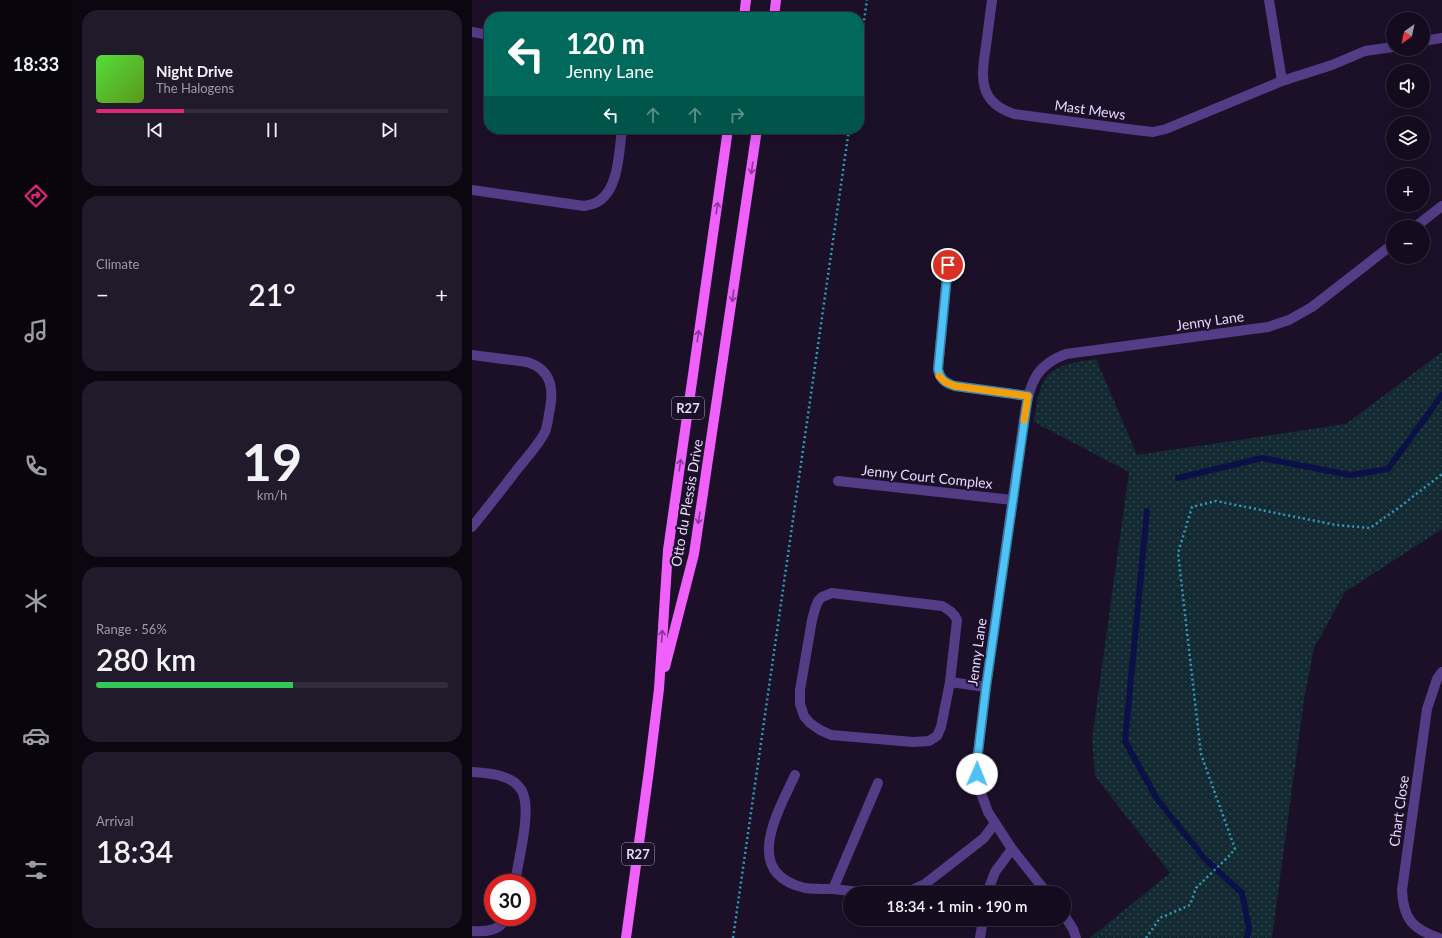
<!DOCTYPE html>
<meta charset="utf-8">
<style>
:root{--surface:#140c1e;--page:#211a2b;--text:#f1f3f6;--muted:#9d9ba4;--line:#332c3c;--accent:#db2777}
body{margin:0;font-family:Lato,sans-serif;background:var(--page);color:var(--text);height:100vh;display:flex;flex-direction:column;font-size:15px;white-space:nowrap}
*{box-sizing:border-box;margin:0}
p{font-size:13px;color:var(--muted)}
.icon{flex:none;width:22px;height:22px;fill:none;stroke:currentColor;stroke-width:2;stroke-linecap:round;stroke-linejoin:round}
.map{position:relative;flex:1;overflow:hidden}
.drawer{display:flex;flex-direction:column;gap:10px;padding:10px;background:#0b0710;width:400px}
.drawer>*{flex:none}
.banner{position:absolute;left:12px;top:12px;width:380px;height:122px;border-radius:16px;box-shadow:0 4px 16px #0002,0 0 0 1px var(--line);background:#00695c;color:#fff;overflow:hidden}
.needle{width:26px;rotate:213deg}
.fabs{position:absolute;left:914px;top:12px;display:grid;gap:8px}
.fabs a{display:grid;place-items:center;width:44px;height:44px;border-radius:50%;background:var(--surface);box-shadow:0 4px 16px #0002,0 0 0 1px var(--line);font-size:20px}
.speed{position:absolute;left:12px;top:874px;display:flex;gap:8px;font-size:20px;font-weight:700;text-align:center}
.speed>*{display:grid;place-content:center;width:52px;height:52px;border-radius:50%;background:var(--surface);box-shadow:0 4px 16px #0002,0 0 0 1px var(--line);line-height:1}
.speed .limit{border:6px solid #d22;background:#fff;color:#111}
.pin{position:absolute;display:grid;place-items:center;width:34px;height:34px;color:#fff;margin:-17px;border:2px solid #fff;border-radius:50%;box-shadow:0 1px 4px #0007}
.me{position:absolute;width:44px;margin:-22px;rotate:1deg;stroke-linejoin:round;filter:drop-shadow(0 0 3px #0008)}
.turn{display:flex;align-items:center;gap:14px;height:84px;padding:0 16px;font-size:18px}
.turn .icon{width:52px;height:52px;stroke-width:2.5}
.turn b{display:block;font-size:28px;line-height:34px}
.lanes{display:flex;align-items:center;height:38px;padding:0 16px;background:#0003;justify-content:center;gap:20px;direction:ltr}
.lanes .off{opacity:.35}
.big{font-size:30px;font-weight:600;line-height:1.1}
.drawer .card{flex:1;display:flex;flex-direction:column;justify-content:center;gap:6px;min-width:0;padding:0 14px;border-radius:16px;background:var(--page)}
.drawer .dial{align-items:center;gap:0}
.dial b{font-size:52px;line-height:1}
.song{display:flex;align-items:center;gap:12px}
.cover{width:48px;height:48px;border-radius:6px;background:linear-gradient(135deg,hsl(110 70% 55%),hsl(90 70% 35%))}
.played{height:4px;border-radius:2px;background:linear-gradient(90deg,var(--accent) 25%,var(--line) 25%)}
.keys{display:flex;justify-content:space-around;direction:ltr}
.heat{display:flex;justify-content:space-between;align-items:center;font-size:22px;direction:ltr}
.charge{height:6px;border-radius:3px;background:linear-gradient(90deg,#34c759 56%,var(--line) 0)}
.trip{position:absolute;left:371px;top:886px;width:228px;height:40px;border-radius:20px;background:var(--surface);box-shadow:0 4px 16px #0002,0 0 0 1px var(--line);font-weight:600;line-height:40px;text-align:center}
main{display:flex;flex:1;min-height:0}
.tabs{display:flex;flex-direction:column;width:72px;justify-content:space-around;align-items:center;background:#08050c;color:var(--muted)}
.tabs .icon{width:28px;height:28px}
.tabs .active{color:var(--accent)}
.tabs b{font-size:18px;color:var(--text)}
.map>svg:first-child{display:block}
.grass{fill:url(#grass-dots)}
.lines{fill:none;stroke-linecap:round;stroke-linejoin:round}
.stream{stroke:#0b1046;stroke-width:6}
.path{stroke:#329ab9;stroke-width:2.5;stroke-dasharray:2 3;stroke-linecap:butt}
.service{stroke:#543c86;stroke-width:10}
.minor{stroke:#543c86;stroke-width:10}
.primary{stroke:#f060fd;stroke-width:10}
.oneway{stroke:#863892}
.route-casing{stroke:#337fa1;stroke-width:10}
.route{stroke:#4fc3f7;stroke-width:7}
.slow{stroke:#f59e0b;stroke-width:7}
.labels{text-anchor:middle;stroke-width:4;stroke-linejoin:round;paint-order:stroke}
.shield{fill:#1b1028;stroke:#aa9cbe;stroke-width:1}
.shield-label{font-size:13px;font-weight:bold;fill:#e7d8fe}
.street-label{font-size:14px;fill:#e7d8fe;stroke:#1b1028}
</style>
<main>
<nav class="tabs">
<b>18:33</b>
<svg class="icon active" aria-label="directions" viewBox="0 0 24 24"><path d="M12 3l9 9-9 9-9-9zM9 14v-3h6M13 9l2 2-2 2"/></svg>
<svg class="icon" aria-label="music" viewBox="0 0 24 24"><path d="M9 18V5l10-2v13"/><circle cx="6" cy="18" r="3"/><circle cx="16" cy="16" r="3"/></svg>
<svg class="icon" aria-label="phone" viewBox="0 0 24 24"><path d="M5 4h4l2 5-3 2q2 4 5 5l2-3 5 2v4C11 20 4 13 5 4z"/></svg>
<svg class="icon" aria-label="climate" viewBox="0 0 24 24"><path d="M12 3v18M4 7l16 10M4 17L20 7"/></svg>
<svg class="icon" aria-label="car" viewBox="0 0 24 24"><path d="M5 17H2v-5l4-1 3-4h7l3 4 3 1v5h-3M9 17h6M6 11h13"/><circle cx="7" cy="17" r="2"/><circle cx="17" cy="17" r="2"/></svg>
<svg class="icon" aria-label="filters" viewBox="0 0 24 24"><path d="M4 7h16M4 17h16"/><circle cx="9" cy="7" r="2"/><circle cx="15" cy="17" r="2"/></svg>
</nav>
<section class="drawer">
<div class="card">
<div class="song"><i class="cover"></i><div><b>Night Drive</b><p>The Halogens</p></div></div>
<div class="played"></div>
<div class="keys"><svg class="icon" aria-label="previous" viewBox="0 0 24 24"><path d="M18 5L8 12l10 7zM5 5v14"/></svg><svg class="icon" aria-label="pause" viewBox="0 0 24 24"><path d="M8 5v14M16 5v14"/></svg><svg class="icon" aria-label="next" viewBox="0 0 24 24"><path d="M6 5l10 7-10 7zM19 5v14"/></svg></div>
</div>
<div class="card"><p>Climate</p>
<div class="heat"><a>−</a><b class="big">21°</b><a>+</a></div>
</div>
<div class="card dial"><b>19</b><p>km/h</p></div>
<div class="card"><p>Range · 56%</p><b class="big">280 km</b><div class="charge"></div></div>
<div class="card"><p>Arrival</p><b class="big">18:34</b></div>
</section>
<div class="map">
<svg width="970" height="938" viewBox="0 0 970 938">
<defs>
<pattern id="grass-dots" width="8" height="8" patternUnits="userSpaceOnUse"><rect width="8" height="8" fill="#132a32"/><path d="M2 2h.1M6 6h.1" fill="none" stroke="#354851" stroke-width="1.8" stroke-linecap="round"/></pattern>
</defs>
<rect width="100%" height="100%" fill="#1b1028"/>
<!-- grass -->
<path class="grass" d="M 970,352 L 970,529 L 873,592 L 842,648 L 832,700 L 800,938 L 618,938 L 698,873 L 623,776 L 620,739 L 657,472 L 562,422 C 565,401 566,375 590,366 C 600,362 613,361 624,359 L 665,455 L 874,424 Z"/>
<g class="lines">
<!-- stream -->
<g class="stream">
<path d="M 706,478 L 790,458 L 878,475 L 916,469 L 970,395"/>
<path d="M 675,511 L 653,741 L 685,799 L 733,859 L 770,893 L 777,928 L 775,938"/>
</g>
<!-- path -->
<g class="path">
<path d="M 387,55 L 395,0"/>
<path d="M 261,938 L 377,129"/>
<path d="M 674,938 L 688,918 L 718,905 L 724,888 L 757,856 L 763,849 L 729,754 L 706,553 L 720,507 L 744,501 L 864,525 L 898,528 L 929,506 L 970,474"/>
</g>
<!-- service -->
<g class="service">
<path d="M 360,593 L 470,606 C 477,610 482,613 485,620 L 478,682 L 469,727 L 465,736 L 457,741 L 441,742 L 359,735 L 348,730 L 338,723 L 332,716 L 328,704 L 328,690 L 340,620 L 343,609 L 346,601 L 350,597 Z"/>
<path d="M 478,682 L 514,687"/>
<path d="M 323,775 C 306,812 269,873 333,888 C 341,889 351,889 360,889 C 372,890 384,892 396,893"/>
<path d="M 361,889 L 406,783"/>
<path d="M 433,893 L 453,884 L 512,838 L 523,823"/>
</g>
<!-- minor -->
<g class="minor">
<path d="M 520,0 C 518,15 516,31 514,46 C 509,78 506,102 542,114 L 663,130 L 681,132 L 694,129 L 810,81 L 860,65 L 893,51 L 921,47"/>
<path d="M 797,0 L 810,81"/>
<path d="M 0,32 L 17,35"/>
<path d="M 951,41 L 970,38"/>
<path d="M 0,190 L 112,206 C 117,205 123,204 127,201 C 147,188 147,151 150,129"/>
<path d="M 943,227 L 970,206"/>
<path d="M 476,265 L 466,369 C 468,379 473,383 483,386 L 556,396"/>
<path d="M 0,355 L 55,362 C 81,370 82,390 77,414 C 76,420 75,427 73,432 C 67,444 56,456 47,467 C 32,487 16,507 0,527"/>
<path d="M 366,481 L 541,500"/>
<path d="M 0,772 C 14,773 30,774 42,782 C 47,786 51,790 52,797 C 58,817 46,861 43,883"/>
<path d="M 515,893 L 523,872 L 540,849"/>
<path d="M 575,893 L 540,849 L 516,812 L 507,788 L 505,774 L 505,761 L 514,687 L 553,412 C 558,383 564,365 594,354 L 796,327 L 817,320 L 840,307 L 921,244"/>
<path d="M 592,915 L 601,929 L 604,938"/>
<path d="M 0,931 C 14,932 28,931 35,917"/>
<path d="M 508,938 L 511,919"/>
<path d="M 967,938 C 940,929 931,918 930,890 L 955,709 L 965,679 L 970,672"/>
</g>
<!-- primary -->
<g class="primary">
<path d="M 272,17 L 274,0"/>
<path d="M 302,17 L 304,0"/>
<path d="M 193,667 L 222,554 L 285,129"/>
<path d="M 154,938 L 177,770 L 187,689 L 196,550 L 256,129"/>
</g>
</g>
<!-- one-way arrows -->
<defs><path id="oneway-shaft" d="M-6 0H5M1.5-3L5.5 0L1.5 3" fill="none" stroke-width="1.6" stroke-linecap="round" stroke-linejoin="round"/></defs>
<g class="oneway">
<use href="#oneway-shaft" transform="translate(280 168) rotate(98)"/>
<use href="#oneway-shaft" transform="translate(245 208) rotate(-82)"/>
<use href="#oneway-shaft" transform="translate(261 296) rotate(98)"/>
<use href="#oneway-shaft" transform="translate(226 336) rotate(-82)"/>
<use href="#oneway-shaft" transform="translate(208 465) rotate(-82)"/>
<use href="#oneway-shaft" transform="translate(227 518) rotate(99)"/>
<use href="#oneway-shaft" transform="translate(190 636) rotate(-86)"/>
</g>
<g class="lines">
<defs>
<path id="route" d="M 476,265 L 466,369 C 468,379 473,383 483,386 L 556,396 L 514,687 L 505,761 L 505,774"/>
</defs>
<!-- route casing -->
<use href="#route" class="route-casing"/>
<!-- route -->
<use href="#route" class="route"/>
<!-- slow -->
<path class="slow" d="M 467,376 L 473,382 L 483,386 L 556,396 L 552,420"/>
</g>
<g class="labels">
<!-- shield labels -->
<g class="shield">
<rect x="200" y="397" width="32" height="22" rx="3"/>
<rect x="150" y="843" width="32" height="22" rx="3"/>
</g>
<g class="shield-label">
<text x="216" y="413">R27</text>
<text x="166" y="859">R27</text>
</g>
<!-- street labels -->
<g class="street-label">
<text transform="translate(618 110) rotate(8)" y="5">Mast Mews</text>
<text transform="translate(738 321) rotate(-8)" y="5">Jenny Lane</text>
<text transform="translate(455 477) rotate(6)" y="5">Jenny Court Complex</text>
<text transform="translate(215 503) rotate(-80)" y="5">Otto du Plessis Drive</text>
<text transform="translate(505 652) rotate(-82)" y="5">Jenny Lane</text>
<text transform="translate(927 811) rotate(-82)" y="5">Chart Close</text>
</g>
</g>
</svg>
<div class="fabs">
<a><svg class="needle" viewBox="-14 -14 28 28"><path d="M0-13l5 13h-10z" fill="#e53935"/><path d="M0 13l5-13h-10z" fill="#9d9ba4"/></svg></a>
<a><svg class="icon" aria-label="sound" viewBox="0 0 24 24"><path d="M4 9h4l5-4v14l-5-4H4zM17 9q2 3 0 6"/></svg></a>
<a><svg class="icon" aria-label="layers" viewBox="0 0 24 24"><path d="M12 4l9 5-9 5-9-5zM3 14l9 5 9-5"/></svg></a>
<a>+</a>
<a>−</a>
</div>
<div class="speed"><div class="limit">30</div></div>
<div class="pin" style="left:476px;top:265px;background:#d93025"><svg class="icon" aria-label="arrive" viewBox="0 0 24 24"><path d="M6 21V4h12l-3 4 3 4H6"/></svg></div>
<svg class="me" style="left:505px;top:774px" viewBox="-20 -20 40 40"><circle r="19" fill="#fff"/><path d="M0-13L10 11 0 6-10 11z" fill="#4fc3f7"/></svg>
<div class="trip">18:34 · 1 min · 190 m</div>
<div class="banner">
<div class="turn"><svg class="icon" aria-label="left" viewBox="0 0 24 24"><path d="M17 20v-9H6M10 6l-5 5 5 5"/></svg><div><b>120 m</b>Jenny Lane</div></div>
<div class="lanes"><svg class="icon" aria-label="left" viewBox="0 0 24 24"><path d="M17 20v-9H6M10 6l-5 5 5 5"/></svg><svg class="icon off" aria-label="ahead" viewBox="0 0 24 24"><path d="M12 20V5M6 11l6-6 6 6"/></svg><svg class="icon off" aria-label="ahead" viewBox="0 0 24 24"><path d="M12 20V5M6 11l6-6 6 6"/></svg><svg class="icon off" aria-label="right" viewBox="0 0 24 24"><path d="M7 20v-9h11M14 6l5 5-5 5"/></svg></div>
</div>
</div>
</main>
